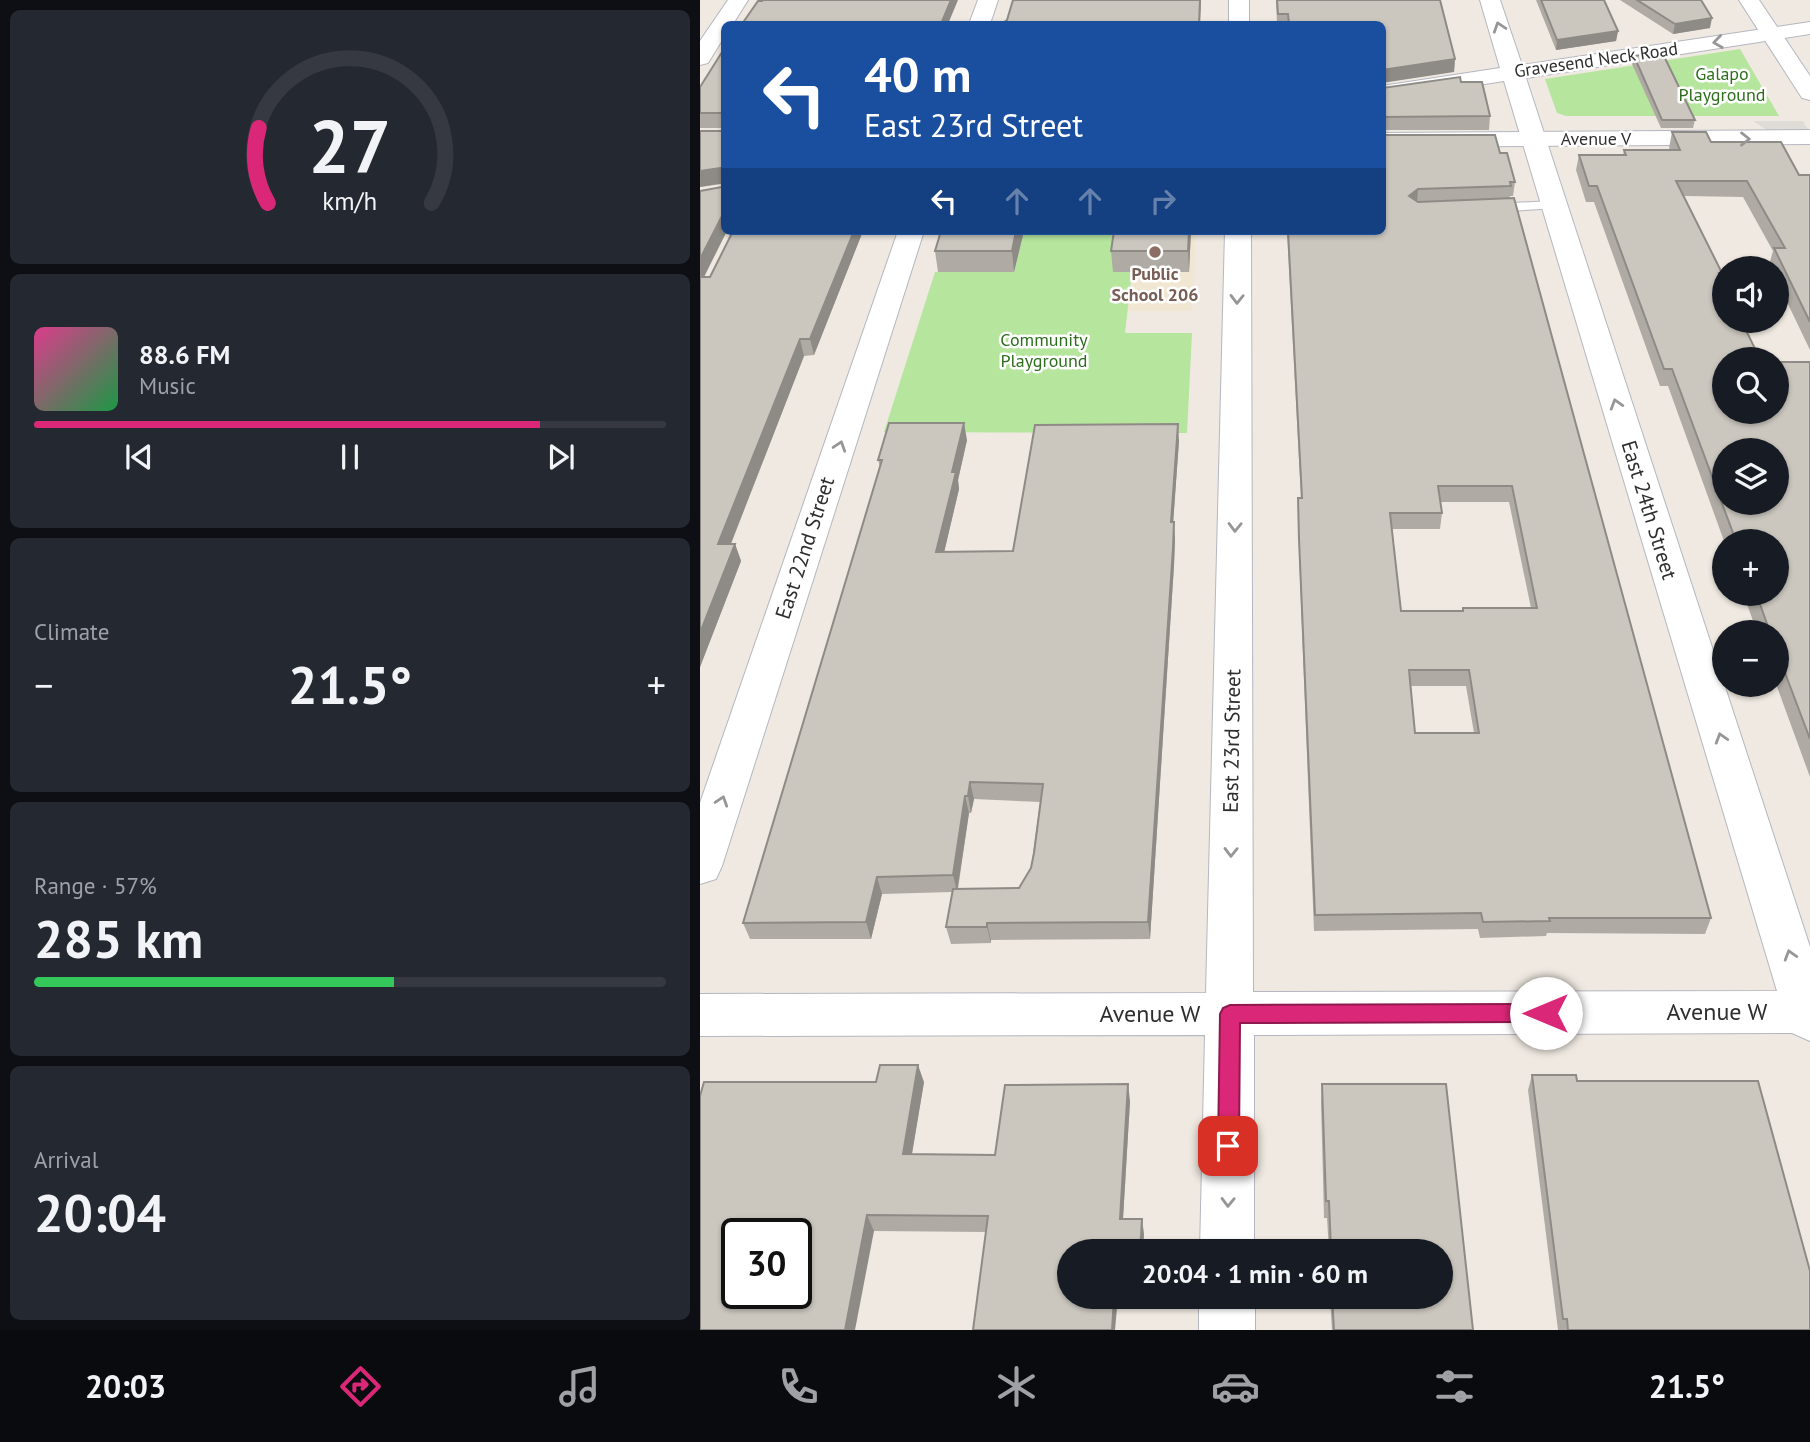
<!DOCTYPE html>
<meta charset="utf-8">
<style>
:root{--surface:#171b24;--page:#242831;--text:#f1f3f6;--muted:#9ea1a6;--line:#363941;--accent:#db2777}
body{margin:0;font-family:"PT Sans",sans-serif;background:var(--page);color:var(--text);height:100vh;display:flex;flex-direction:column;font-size:26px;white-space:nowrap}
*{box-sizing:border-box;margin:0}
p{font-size:23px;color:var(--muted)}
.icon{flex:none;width:38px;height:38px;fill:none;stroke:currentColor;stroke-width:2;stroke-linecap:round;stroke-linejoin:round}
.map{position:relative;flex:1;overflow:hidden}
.side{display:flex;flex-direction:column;gap:10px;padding:10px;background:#0d0f14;width:700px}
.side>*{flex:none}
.banner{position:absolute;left:21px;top:21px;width:665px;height:214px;border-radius:10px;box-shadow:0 2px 5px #0004;background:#1a4fa0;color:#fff;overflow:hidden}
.fabs{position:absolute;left:1012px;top:256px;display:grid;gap:14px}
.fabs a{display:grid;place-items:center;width:77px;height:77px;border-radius:50%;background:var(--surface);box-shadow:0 2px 5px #0004;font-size:35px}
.speed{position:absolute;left:21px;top:1218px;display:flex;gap:14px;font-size:35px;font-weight:700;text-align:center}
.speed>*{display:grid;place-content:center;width:91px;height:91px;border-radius:50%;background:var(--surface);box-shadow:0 2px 5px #0004;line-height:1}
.speed .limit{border:4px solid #111;border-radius:10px;background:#fff;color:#111}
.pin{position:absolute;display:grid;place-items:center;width:60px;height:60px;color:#fff;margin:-30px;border-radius:14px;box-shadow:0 4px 10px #0006}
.me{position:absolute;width:77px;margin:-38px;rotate:270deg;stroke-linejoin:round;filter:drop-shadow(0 0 5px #0008)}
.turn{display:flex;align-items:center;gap:24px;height:147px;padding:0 28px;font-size:32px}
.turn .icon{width:91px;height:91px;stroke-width:2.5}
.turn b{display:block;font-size:49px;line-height:60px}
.lanes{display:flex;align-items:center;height:66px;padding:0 28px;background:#0003;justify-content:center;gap:35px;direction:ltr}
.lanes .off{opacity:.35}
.big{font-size:52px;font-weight:700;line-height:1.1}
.side .widget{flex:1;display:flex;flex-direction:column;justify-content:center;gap:10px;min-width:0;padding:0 24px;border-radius:10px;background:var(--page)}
.side .dial{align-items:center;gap:0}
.dial svg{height:182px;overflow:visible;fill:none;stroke:var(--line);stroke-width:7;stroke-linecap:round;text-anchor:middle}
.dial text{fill:var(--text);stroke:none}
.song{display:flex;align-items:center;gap:21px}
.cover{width:84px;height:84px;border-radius:10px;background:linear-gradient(135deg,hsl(330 70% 55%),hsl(140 70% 35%))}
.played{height:7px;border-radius:4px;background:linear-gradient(90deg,var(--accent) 80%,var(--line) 80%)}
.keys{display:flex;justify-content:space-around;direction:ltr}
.heat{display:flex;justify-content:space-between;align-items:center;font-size:38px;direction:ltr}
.charge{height:10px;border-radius:5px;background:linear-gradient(90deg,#34c759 57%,var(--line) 0)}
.trip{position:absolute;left:357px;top:1239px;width:396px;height:70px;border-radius:35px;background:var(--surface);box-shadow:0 2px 5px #0004;font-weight:700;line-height:70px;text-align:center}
.menu{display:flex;height:112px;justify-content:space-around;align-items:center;background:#090b0e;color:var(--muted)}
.menu .icon{width:49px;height:49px}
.menu .selected{color:var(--accent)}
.menu b{font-size:32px;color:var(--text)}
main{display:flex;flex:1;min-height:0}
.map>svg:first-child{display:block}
.education{fill:#f0e6d1}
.green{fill:#b6e59e}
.plaza{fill:#dfdcd8}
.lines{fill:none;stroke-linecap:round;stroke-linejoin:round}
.lane-casing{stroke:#b4b7c1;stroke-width:2}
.street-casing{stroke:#b4b7c1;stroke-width:2}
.secondary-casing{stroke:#b4b7c1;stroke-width:2}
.lane{fill:#fff;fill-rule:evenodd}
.street{fill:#fff;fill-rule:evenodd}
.secondary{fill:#fff;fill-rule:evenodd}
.wall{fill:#afaba4;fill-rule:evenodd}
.shaded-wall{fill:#8e8b86}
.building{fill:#cbc7bf;stroke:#8e8b86;stroke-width:2;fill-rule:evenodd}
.oneway{stroke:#969696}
.route{fill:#db2777;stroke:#8e194d;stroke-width:2}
.education-dot{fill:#8d6e63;stroke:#fff;stroke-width:2.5}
.labels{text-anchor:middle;stroke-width:5;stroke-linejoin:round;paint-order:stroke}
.far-street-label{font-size:18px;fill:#2e2e2e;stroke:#fff}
.far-park-label{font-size:18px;fill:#2c6e1b;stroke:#fff}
.far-education-label{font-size:18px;font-weight:bold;fill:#785e54;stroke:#fff}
.street-label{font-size:21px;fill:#2e2e2e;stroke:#fff}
.near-street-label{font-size:24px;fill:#2e2e2e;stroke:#fff}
</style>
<main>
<section class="side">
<div class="widget dial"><svg viewBox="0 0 100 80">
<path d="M14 69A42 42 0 1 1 86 69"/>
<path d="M14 69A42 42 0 0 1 10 36" stroke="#db2777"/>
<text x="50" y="56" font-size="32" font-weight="700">27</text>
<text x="50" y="72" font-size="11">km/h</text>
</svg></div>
<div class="widget">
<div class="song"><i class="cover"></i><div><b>88.6 FM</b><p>Music</p></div></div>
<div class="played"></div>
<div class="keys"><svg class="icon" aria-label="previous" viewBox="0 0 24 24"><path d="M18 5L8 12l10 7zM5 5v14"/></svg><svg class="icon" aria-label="pause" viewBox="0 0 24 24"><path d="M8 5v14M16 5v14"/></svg><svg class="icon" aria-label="next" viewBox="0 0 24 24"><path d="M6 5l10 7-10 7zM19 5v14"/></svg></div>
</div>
<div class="widget"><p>Climate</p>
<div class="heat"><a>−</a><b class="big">21.5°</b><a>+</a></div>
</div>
<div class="widget"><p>Range · 57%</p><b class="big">285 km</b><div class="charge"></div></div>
<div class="widget"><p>Arrival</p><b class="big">20:04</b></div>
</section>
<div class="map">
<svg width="1110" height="1330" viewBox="0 0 1110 1330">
<rect width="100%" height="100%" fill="#efe9e1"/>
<!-- education -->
<path class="education" d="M 418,231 L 496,231 L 492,311 L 427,311 L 432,273 L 413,272 Z"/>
<!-- green -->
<g class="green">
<path d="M 1040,49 L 1079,116 L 866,116 L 857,113 L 845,79 Z"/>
<path d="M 324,231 L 418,231 L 413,272 L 432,272 L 425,333 L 492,333 L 487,433 L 184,432 L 235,272 L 314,272 Z"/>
</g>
<!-- plaza -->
<path class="plaza" d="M 1053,121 L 1103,121 L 1109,131 L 1073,134 Z"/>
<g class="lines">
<defs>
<path id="lane" d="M 853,201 L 858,202 L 858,208 L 791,212 L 784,208 L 791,204 Z"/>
<g id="street">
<path d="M 28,0 L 48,0 L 33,24 L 24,24 L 24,37 L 8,63 L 0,65 L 0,41 Z"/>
<path d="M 278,0 L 298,0 L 290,24 L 269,24 Z"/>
<rect x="529" y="0" width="20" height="24"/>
<path d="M 780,0 L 800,0 L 822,65 L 1110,22 L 1110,34 L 826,78 L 1110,947 L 1110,1041 L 1092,1033 L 554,1035 L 554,1251 L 500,1251 L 505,1035 L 0,1036 L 0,994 L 506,993 L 525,231 L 551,231 L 553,992 L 1077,991 L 804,81 L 682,100 L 682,86 L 800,68 Z"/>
<path d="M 198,231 L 224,231 L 22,866 L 16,879 L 0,884 L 0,803 Z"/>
<rect x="499" y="1297" width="56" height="33"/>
</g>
<g id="secondary">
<path d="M 1039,0 L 1059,0 L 1110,76 L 1110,100 L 1102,98 Z"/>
<path d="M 1110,130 L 1110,144 L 682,147 L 682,133 Z"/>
</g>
</defs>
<!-- lane casing -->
<use href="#lane" class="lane-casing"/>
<!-- street casing -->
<use href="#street" class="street-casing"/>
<!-- secondary casing -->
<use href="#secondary" class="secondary-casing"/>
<!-- lane -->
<use href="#lane" class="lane"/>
<!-- street -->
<use href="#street" class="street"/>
<!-- secondary -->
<use href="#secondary" class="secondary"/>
</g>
<!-- wall -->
<g class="wall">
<path d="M 576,0 L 740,0 L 755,59 L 754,72 L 682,24 L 577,24 Z"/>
<path d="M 836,0 L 904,0 L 918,31 L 916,41 L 856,50 Z"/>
<path d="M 920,0 L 1001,0 L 1010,28 L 973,34 Z"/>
<path d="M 24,49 L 24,231 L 4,277 L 10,277 L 163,231 L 114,355 L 104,356 L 31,544 L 35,544 L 41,561 L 0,667 L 0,191 L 22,187 L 22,184 L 0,187 L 22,131 L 22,128 L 0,128 L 0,87 Z"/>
<path d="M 934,56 L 995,120 L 993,128 L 961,128 L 932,64 Z"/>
<path d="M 761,82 L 790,116 L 789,130 L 682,130 L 682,88 Z"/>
<path d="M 972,132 L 1011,142 L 1099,175 L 1110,175 L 1110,350 L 1076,279 L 1076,268 L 1071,268 L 1069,265 L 1073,251 L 1043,197 L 984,196 L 1022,273 L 1021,277 L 1024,411 L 1110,362 L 1110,777 L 1076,684 L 1076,632 L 1057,632 L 1043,593 L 1076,593 L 1076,541 L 1024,541 L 968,386 L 960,386 L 894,202 L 886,202 L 876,170 L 879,155 L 923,155 L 924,150 L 970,150 L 969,148 Z"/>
<path d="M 682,135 L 800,153 L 815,182 L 813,196 L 810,196 L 809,198 L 1011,918 L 1005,934 L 847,933 L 846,936 L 780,938 L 778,929 L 614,931 L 599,555 L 598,498 L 601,498 L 587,231 L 682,231 ZM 740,502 L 809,502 L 831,608 L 763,608 L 762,611 L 701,611 L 692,529 L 740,529 L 742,513 ZM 711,686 L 766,686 L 774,733 L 715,733 Z"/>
<path d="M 324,231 L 314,272 L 238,272 L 235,251 Z"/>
<path d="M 491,231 L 489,272 L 413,272 L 411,251 Z"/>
<path d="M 267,440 L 258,480 L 259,489 L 244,552 L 313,551 L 479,441 L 473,522 L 475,539 L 474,565 L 450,939 L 291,940 L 291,943 L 251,944 L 246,927 L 252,892 L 182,894 L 171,939 L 50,939 L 43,923 L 180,467 L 178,460 ZM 274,799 L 340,802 L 331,868 L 319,888 L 258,889 L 269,813 L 271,813 Z"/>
<path d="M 832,1075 L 877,1081 L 1110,1330 L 858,1330 L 828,1090 Z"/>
<path d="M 224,1082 L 212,1154 L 295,1155 L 430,1101 L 423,1219 L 442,1219 L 444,1235 L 286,1232 L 174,1231 L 0,1330 Z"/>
<path d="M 622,1084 L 746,1084 L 773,1330 L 632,1330 L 630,1297 L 740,1297 L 740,1251 L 629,1251 L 627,1218 L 624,1218 L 621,1102 Z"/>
</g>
<!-- shaded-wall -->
<g class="shaded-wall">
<path d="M 251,0 L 258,0 L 248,24 L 241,24 Z"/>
<path d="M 500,0 L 501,0 L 500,24 L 499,24 Z"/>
<path d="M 1012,18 L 1010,28 L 973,34 L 975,24 Z"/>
<path d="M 918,31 L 916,41 L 856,50 L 857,40 Z"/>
<path d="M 755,59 L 754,72 L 682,83 L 682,70 Z"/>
<path d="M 21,168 L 24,183 L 0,187 L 0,171 Z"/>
<path d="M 718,189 L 717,203 L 709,196 Z"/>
<path d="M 23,214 L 24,219 L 24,231 L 27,231 L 0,285 L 0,259 Z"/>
<path d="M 154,231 L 163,231 L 114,355 L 110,339 Z"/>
<path d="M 316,231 L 324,231 L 314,272 L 312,251 Z"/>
<path d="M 489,231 L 491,231 L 489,272 L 488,251 Z"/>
<path d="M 100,339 L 104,356 L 24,561 L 18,544 Z"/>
<path d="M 264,423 L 267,440 L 258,480 L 259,489 L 240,570 L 236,552 L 252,472 Z"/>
<path d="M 478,424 L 479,441 L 472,539 L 471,522 Z"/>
<path d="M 474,522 L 475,539 L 474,565 L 450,939 L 448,922 Z"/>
<path d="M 35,544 L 41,561 L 0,667 L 0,633 Z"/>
<path d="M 270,782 L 274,799 L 271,813 L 268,796 Z"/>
<path d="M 265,796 L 269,813 L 257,892 L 253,875 Z"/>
<path d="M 177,877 L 182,894 L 171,939 L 166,922 Z"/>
<path d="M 287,923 L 291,940 L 291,943 L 287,927 Z"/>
<path d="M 218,1065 L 224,1082 L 209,1171 L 203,1154 Z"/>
<path d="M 428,1084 L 430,1101 L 422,1235 L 420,1219 Z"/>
<path d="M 167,1215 L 174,1231 L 155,1330 L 145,1330 Z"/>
<path d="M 442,1219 L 444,1235 L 443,1251 L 440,1251 Z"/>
<path d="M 414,1297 L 418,1297 L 415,1330 L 412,1330 Z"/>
</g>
<!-- building -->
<g class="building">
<path d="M 63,0 L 251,0 L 241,24 L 42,24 L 58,1 L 62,1 Z"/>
<path d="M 313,0 L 500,0 L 499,24 L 301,24 L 307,20 Z"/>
<path d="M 577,0 L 740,0 L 755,59 L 682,70 L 682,24 L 589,24 L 588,14 L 578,14 Z"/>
<path d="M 841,0 L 904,0 L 918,31 L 857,40 Z"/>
<path d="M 937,0 L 1001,0 L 1012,18 L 975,24 Z"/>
<path d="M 24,49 L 24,214 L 23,214 L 0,259 L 0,191 L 22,187 L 21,168 L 0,171 L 0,131 L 22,131 L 22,113 L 0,113 L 0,87 Z"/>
<path d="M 962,52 L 995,120 L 962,120 L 934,56 Z"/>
<path d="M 760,77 L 761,82 L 782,82 L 790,116 L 682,117 L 682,88 Z"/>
<path d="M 972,132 L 1006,132 L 1011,142 L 1081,142 L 1099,175 L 1110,175 L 1110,322 L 1074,248 L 1085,248 L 1047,181 L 976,181 L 1022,273 L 1019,273 L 1024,283 L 1024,320 L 1041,320 L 1060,359 L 1024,359 L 1024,411 L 1076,411 L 1076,362 L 1110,362 L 1110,739 L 1076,649 L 1076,632 L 1070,632 L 1056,593 L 1076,593 L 1076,541 L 1036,541 L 972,369 L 964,369 L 897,186 L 889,186 L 879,155 L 926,155 L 924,150 L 980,150 ZM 1024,450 L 1076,450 L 1076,502 L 1024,502 Z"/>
<path d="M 682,135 L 795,135 L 800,153 L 807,153 L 815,182 L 810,182 L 811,186 L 718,189 L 709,196 L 718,202 L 814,198 L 1011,918 L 849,918 L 850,921 L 783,922 L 781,913 L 615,915 L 599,539 L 598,498 L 602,498 L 588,231 L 682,231 ZM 738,486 L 812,486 L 837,608 L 763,608 L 763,611 L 701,611 L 690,513 L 742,513 ZM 709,670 L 769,670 L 779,733 L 715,733 Z"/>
<path d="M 33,231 L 154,231 L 110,339 L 100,339 L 18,544 L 35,544 L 0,633 L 0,277 L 10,277 Z"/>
<path d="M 241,231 L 316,231 L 312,251 L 235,251 Z"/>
<path d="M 414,231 L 489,231 L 488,251 L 411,251 Z"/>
<path d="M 189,423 L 264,423 L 252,472 L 256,472 L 236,552 L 313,551 L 335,425 L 478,424 L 471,522 L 474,522 L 473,548 L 448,922 L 287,923 L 287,927 L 246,927 L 253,889 L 319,888 L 331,868 L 334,853 L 343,784 L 270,782 L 268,796 L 265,796 L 253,875 L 177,877 L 166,922 L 43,923 L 182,460 L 178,460 Z"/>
<path d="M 180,1065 L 218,1065 L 203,1154 L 295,1155 L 305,1085 L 428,1084 L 420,1219 L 442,1219 L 440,1251 L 369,1251 L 369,1297 L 414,1297 L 412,1330 L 273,1330 L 288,1216 L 167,1215 L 145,1330 L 0,1330 L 0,1096 L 4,1082 L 176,1082 ZM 37,1234 L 96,1234 L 96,1293 L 37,1293 Z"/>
<path d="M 832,1075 L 876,1075 L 877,1081 L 1058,1081 L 1110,1271 L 1110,1330 L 868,1330 L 867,1319 L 863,1319 Z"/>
<path d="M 622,1084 L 746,1084 L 773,1330 L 634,1330 L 632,1297 L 740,1297 L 740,1251 L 631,1251 L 629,1201 L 626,1201 Z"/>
</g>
<!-- one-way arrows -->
<defs><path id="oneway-chevron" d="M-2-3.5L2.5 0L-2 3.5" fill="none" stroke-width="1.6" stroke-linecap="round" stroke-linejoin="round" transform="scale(1.75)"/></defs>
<g class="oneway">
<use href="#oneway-chevron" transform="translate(799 27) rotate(-108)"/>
<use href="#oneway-chevron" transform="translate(1018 42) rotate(172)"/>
<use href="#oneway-chevron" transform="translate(1045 139)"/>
<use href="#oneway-chevron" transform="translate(537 299) rotate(91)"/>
<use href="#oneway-chevron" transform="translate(916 404) rotate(-107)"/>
<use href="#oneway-chevron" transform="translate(140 446) rotate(-72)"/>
<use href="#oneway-chevron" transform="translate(535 527) rotate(91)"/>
<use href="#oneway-chevron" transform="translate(1021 738) rotate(-107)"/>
<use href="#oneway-chevron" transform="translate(22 801) rotate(-72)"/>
<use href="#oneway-chevron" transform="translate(531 852) rotate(91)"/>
<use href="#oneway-chevron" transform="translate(1090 955) rotate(-107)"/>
<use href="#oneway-chevron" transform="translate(528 1202) rotate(91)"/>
</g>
<!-- route -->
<path class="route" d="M 846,1004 L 853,1007 L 856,1013 L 853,1019 L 846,1022 L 540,1023 L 539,1146 L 536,1153 L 528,1156 L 521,1153 L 518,1146 L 520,1014 L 523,1008 L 530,1005 Z"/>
<!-- markers -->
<circle class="education-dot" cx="455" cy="252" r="7"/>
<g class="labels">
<!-- far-street labels -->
<g class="far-street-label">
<text transform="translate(896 60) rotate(-8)" y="6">Gravesend Neck Road</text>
<text x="896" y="145">Avenue V</text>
</g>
<!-- far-park labels -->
<g class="far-park-label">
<text x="1022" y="80">Galapo<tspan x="1022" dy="21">Playground</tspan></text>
<text x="344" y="346">Community<tspan x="344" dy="21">Playground</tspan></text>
</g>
<!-- far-education labels -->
<g class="far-education-label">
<text x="455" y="280">Public<tspan x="455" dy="21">School 206</tspan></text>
</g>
<!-- street labels -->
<g class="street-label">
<text transform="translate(949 510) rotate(73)" y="7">East 24th Street</text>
<text transform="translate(105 548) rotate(-72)" y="7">East 22nd Street</text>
<text transform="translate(532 741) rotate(-89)" y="7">East 23rd Street</text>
</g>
<!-- near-street labels -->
<g class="near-street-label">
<text x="1017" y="1020">Avenue W</text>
<text x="450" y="1022">Avenue W</text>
</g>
</g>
</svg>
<div class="fabs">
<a><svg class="icon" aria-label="sound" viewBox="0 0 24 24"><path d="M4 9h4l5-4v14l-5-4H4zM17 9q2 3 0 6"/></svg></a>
<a><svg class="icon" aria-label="search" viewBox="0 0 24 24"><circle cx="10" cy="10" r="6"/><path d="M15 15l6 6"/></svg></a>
<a><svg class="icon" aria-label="layers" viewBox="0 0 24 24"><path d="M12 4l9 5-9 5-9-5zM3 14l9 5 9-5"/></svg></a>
<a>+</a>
<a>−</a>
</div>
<div class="speed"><div class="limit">30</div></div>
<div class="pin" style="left:528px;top:1146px;background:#d93025"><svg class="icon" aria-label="arrive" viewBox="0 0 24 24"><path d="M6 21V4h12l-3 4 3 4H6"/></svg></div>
<svg class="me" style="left:846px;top:1013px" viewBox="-20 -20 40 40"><circle r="19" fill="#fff"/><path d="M0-13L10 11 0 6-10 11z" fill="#db2777"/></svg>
<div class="trip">20:04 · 1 min · 60 m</div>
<div class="banner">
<div class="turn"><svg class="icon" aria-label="left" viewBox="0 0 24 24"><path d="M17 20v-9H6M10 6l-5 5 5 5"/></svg><div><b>40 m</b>East 23rd Street</div></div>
<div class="lanes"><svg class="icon" aria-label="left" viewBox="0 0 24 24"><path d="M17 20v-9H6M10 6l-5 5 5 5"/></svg><svg class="icon off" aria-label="ahead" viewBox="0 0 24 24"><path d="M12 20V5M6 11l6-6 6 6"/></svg><svg class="icon off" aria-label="ahead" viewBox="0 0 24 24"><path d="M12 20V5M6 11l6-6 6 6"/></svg><svg class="icon off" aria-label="right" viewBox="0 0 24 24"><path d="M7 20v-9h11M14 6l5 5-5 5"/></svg></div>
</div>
</div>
</main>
<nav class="menu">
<b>20:03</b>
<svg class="icon selected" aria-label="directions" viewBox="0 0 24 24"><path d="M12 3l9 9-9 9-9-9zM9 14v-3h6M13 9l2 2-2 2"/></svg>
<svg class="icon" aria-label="music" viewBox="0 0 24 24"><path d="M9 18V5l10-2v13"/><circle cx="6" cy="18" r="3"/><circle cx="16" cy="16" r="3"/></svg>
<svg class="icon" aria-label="phone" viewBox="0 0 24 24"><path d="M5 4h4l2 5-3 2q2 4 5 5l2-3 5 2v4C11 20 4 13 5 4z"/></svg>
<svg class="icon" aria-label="climate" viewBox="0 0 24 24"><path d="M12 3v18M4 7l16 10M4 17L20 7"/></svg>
<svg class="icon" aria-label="car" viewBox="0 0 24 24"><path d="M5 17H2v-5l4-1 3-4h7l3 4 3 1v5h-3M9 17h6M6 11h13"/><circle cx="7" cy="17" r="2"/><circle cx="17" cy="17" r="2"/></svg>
<svg class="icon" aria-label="filters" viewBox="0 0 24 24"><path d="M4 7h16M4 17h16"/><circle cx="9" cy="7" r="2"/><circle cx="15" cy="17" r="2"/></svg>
<b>21.5°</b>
</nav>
